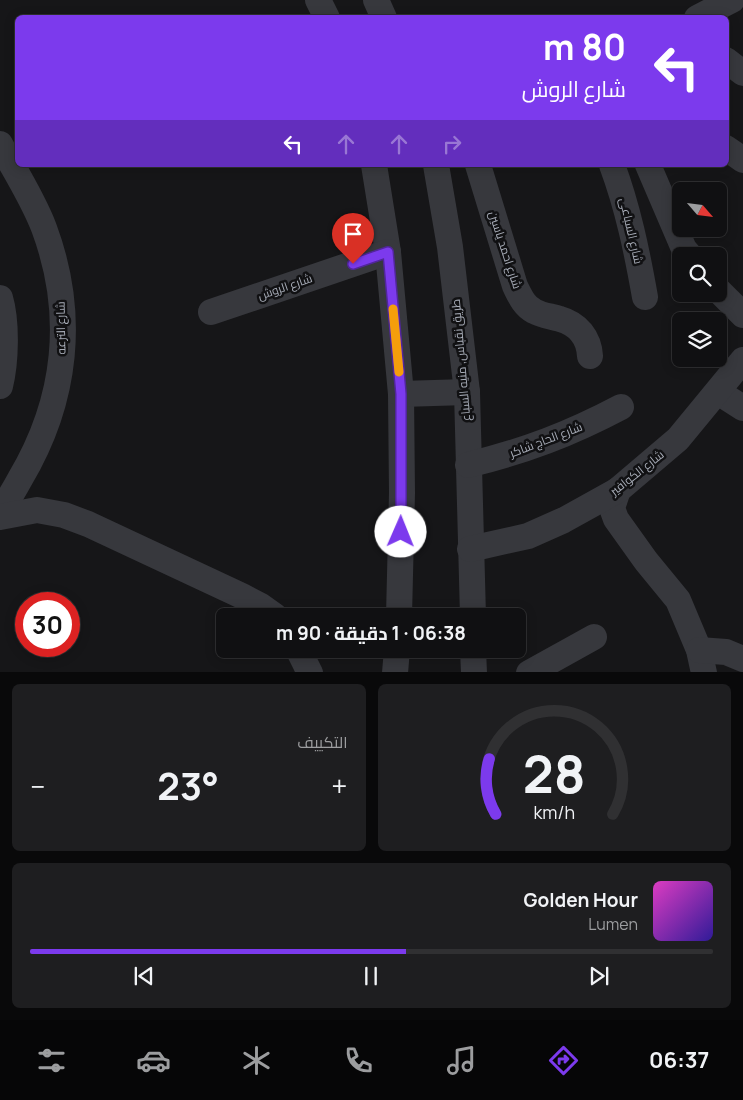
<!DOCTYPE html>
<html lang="ar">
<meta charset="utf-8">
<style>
:root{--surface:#101012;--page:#1e1e20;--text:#f1f3f6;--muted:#9c9d9f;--line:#303032;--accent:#7c3aed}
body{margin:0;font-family:Manrope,Cairo,sans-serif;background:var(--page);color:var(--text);direction:rtl;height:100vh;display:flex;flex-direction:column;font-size:19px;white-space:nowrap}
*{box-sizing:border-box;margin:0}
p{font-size:16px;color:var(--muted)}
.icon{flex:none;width:28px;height:28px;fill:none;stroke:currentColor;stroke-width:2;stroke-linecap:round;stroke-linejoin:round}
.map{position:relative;height:672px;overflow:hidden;direction:ltr}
.side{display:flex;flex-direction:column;gap:12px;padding:12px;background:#09090a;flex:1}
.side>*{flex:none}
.top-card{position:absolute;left:15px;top:15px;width:714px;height:152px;border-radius:8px;box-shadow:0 2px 12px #0003,0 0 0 1px var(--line);direction:rtl;background:#7c3aed;color:#fff;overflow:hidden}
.needle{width:32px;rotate:118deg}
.controls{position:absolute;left:672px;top:182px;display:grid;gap:10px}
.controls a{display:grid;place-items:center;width:55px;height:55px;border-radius:8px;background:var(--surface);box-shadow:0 2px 12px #0003,0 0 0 1px var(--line);font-size:25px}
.speed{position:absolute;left:15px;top:592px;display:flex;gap:10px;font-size:25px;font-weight:700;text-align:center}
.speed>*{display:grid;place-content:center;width:65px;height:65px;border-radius:50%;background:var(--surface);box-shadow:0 2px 12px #0003,0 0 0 1px var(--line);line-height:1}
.speed .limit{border:8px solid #d22;background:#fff;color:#111}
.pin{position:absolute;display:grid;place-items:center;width:42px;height:42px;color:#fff;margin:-51px -21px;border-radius:50% 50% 50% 0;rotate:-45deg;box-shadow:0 0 5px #0007}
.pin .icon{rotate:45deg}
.me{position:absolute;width:55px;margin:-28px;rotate:1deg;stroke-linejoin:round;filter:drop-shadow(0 0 4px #0008)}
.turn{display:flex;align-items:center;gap:18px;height:105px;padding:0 20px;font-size:22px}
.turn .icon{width:65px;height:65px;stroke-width:2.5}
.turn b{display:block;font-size:35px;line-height:42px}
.lanes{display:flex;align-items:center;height:48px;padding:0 20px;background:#0003;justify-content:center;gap:25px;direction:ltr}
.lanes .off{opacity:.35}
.big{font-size:38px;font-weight:700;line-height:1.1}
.side .card{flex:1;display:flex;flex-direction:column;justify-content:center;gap:8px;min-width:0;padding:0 18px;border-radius:8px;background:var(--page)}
.side .dial{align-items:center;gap:0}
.dial svg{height:130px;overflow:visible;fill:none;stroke:var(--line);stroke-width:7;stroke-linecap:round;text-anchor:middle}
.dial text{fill:var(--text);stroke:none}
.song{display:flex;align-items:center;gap:15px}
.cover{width:60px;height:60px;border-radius:8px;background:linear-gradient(135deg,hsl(310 70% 55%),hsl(250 70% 35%))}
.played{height:5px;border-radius:2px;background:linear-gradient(90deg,var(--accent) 55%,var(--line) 55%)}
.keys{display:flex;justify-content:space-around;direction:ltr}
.heat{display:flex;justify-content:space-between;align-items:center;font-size:28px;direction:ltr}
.side .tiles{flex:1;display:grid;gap:12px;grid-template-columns:1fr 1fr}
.card:last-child{grid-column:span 2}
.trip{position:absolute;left:216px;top:608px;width:310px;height:50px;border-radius:8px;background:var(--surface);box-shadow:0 2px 12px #0003,0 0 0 1px var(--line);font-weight:700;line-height:50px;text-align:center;direction:rtl}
.tab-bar{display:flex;height:80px;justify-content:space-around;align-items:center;background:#060607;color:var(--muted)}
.tab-bar .icon{width:35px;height:35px}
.tab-bar .active{color:var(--accent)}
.tab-bar b{font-size:22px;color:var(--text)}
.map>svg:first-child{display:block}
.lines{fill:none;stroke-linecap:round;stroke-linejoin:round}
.minor{stroke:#37383d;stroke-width:26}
.route-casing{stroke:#51269a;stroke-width:12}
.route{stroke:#7c3aed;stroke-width:9}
.slow{stroke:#f59e0b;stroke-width:9}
.labels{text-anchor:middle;stroke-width:5;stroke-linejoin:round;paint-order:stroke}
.street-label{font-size:12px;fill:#a8adb8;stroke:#111113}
</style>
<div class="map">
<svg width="743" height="673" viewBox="0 0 743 673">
<rect width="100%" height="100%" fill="#161618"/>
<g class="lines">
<!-- minor -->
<g class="minor">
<path d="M 318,0 L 327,18"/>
<path d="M 376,0 L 384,18"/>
<path d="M 697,18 L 732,0"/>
<path d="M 726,60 L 743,73"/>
<path d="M 0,144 C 15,171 33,199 44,228 C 76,314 67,400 20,479 C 14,490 8,501 0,511"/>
<path d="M 726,148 L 743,160"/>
<path d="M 374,165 L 388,252 L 401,394 L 402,493 L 399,616"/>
<path d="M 436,165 L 450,247 L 467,392 L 473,616"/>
<path d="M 478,165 L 515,286 C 520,296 524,306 534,311 C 543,316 551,316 560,319 C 578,324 589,338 590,356"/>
<path d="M 612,165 C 628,208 637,252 645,297"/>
<path d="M 648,165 L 684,249 L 690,256"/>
<path d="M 719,291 L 743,315"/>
<path d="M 0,298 C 7,322 6,362 0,386"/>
<path d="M 211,312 L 388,252"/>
<path d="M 718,392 L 743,408"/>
<path d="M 401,394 L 467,392"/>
<path d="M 468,465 C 525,451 570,434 621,407"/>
<path d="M 618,490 L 612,508 L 616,519 L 646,561 L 678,600 L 699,650 L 704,673"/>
<path d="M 0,517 L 37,510 L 64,515 L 88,524 L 242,596 L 261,606 L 275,616"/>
<path d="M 470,549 L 528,536 L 564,520 L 618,490 L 678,439 L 743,360"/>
<path d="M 298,649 L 310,673"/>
<path d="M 473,649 L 474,673"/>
<path d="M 699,650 L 726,652 L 743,659"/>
<path d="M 395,673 L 397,649"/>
<path d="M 529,673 L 594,637"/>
</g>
</g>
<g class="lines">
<defs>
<path id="route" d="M 353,264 L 388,252 L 401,394 L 401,532"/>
</defs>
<!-- route casing -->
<use href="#route" class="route-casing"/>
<!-- route -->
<use href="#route" class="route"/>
<!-- slow -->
<path class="slow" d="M 393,309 L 399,372"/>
</g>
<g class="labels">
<!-- street labels -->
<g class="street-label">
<text transform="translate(631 231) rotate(77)" y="4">شارع السباعى</text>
<text transform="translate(505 250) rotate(72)" y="4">شارع احمد ياسين</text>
<text transform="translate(285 287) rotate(-19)" y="4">شارع الروش</text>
<text transform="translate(61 328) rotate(-91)" y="4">شارع الترعه</text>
<text transform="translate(461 360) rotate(-95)" y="4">طريق نقباس, منيه السباع</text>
<text transform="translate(546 440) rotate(-21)" y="4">شارع الحاج شاكر</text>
<text transform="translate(637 473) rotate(-38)" y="4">شارع الكوافير</text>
</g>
</g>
</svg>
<div class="controls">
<a><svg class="needle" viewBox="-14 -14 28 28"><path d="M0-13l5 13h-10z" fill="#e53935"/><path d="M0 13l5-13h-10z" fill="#9c9d9f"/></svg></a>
<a><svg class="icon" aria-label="search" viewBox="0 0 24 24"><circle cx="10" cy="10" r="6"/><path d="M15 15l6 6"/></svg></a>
<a><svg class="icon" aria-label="layers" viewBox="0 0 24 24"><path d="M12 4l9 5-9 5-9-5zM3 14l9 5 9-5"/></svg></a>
</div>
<div class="speed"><div class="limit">30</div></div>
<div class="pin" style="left:353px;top:264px;background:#d93025"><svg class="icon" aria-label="arrive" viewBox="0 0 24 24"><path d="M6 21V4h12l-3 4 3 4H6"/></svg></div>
<svg class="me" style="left:401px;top:532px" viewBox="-20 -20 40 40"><circle r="19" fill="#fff"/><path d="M0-13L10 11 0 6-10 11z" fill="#7c3aed"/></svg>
<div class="trip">06:38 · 1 دقيقة · 90 m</div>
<div class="top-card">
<div class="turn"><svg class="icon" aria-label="left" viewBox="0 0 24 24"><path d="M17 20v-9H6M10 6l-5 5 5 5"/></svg><div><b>80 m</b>شارع الروش</div></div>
<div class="lanes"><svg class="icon" aria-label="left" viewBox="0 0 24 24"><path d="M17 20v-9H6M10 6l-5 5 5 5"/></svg><svg class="icon off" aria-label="ahead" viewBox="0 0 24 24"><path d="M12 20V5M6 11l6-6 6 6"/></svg><svg class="icon off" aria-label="ahead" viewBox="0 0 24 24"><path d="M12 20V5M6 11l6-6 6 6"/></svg><svg class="icon off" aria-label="right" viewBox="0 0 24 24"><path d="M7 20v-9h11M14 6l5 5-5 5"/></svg></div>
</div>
</div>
<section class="side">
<div class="tiles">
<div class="card dial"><svg viewBox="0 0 100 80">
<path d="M14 69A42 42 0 1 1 86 69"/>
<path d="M14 69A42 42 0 0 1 10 35" stroke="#7c3aed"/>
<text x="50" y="56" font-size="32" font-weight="700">28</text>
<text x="50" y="72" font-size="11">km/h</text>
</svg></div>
<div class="card"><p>التكييف</p>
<div class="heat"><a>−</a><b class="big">23°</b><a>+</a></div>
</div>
<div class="card">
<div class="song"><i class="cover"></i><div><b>Golden Hour</b><p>Lumen</p></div></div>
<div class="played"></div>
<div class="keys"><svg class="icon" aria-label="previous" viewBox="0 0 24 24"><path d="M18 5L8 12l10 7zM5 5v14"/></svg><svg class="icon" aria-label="pause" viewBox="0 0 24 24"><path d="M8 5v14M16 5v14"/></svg><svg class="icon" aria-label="next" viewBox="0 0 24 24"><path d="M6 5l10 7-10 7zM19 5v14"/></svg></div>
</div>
</div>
</section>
<nav class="tab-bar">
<b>06:37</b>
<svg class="icon active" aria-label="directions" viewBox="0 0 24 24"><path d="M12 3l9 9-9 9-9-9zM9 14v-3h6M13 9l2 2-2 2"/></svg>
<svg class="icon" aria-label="music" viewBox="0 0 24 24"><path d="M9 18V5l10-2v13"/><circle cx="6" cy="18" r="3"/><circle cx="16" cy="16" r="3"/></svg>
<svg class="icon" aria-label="phone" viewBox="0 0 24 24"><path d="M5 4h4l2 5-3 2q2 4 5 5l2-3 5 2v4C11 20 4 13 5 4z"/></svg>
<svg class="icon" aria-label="climate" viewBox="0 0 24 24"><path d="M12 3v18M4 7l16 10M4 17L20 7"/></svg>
<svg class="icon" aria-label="car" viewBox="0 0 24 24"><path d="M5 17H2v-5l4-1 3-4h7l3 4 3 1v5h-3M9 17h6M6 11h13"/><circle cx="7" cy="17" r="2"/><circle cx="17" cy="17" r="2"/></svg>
<svg class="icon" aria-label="filters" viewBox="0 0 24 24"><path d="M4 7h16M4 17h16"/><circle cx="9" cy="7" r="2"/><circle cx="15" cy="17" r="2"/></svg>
</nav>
